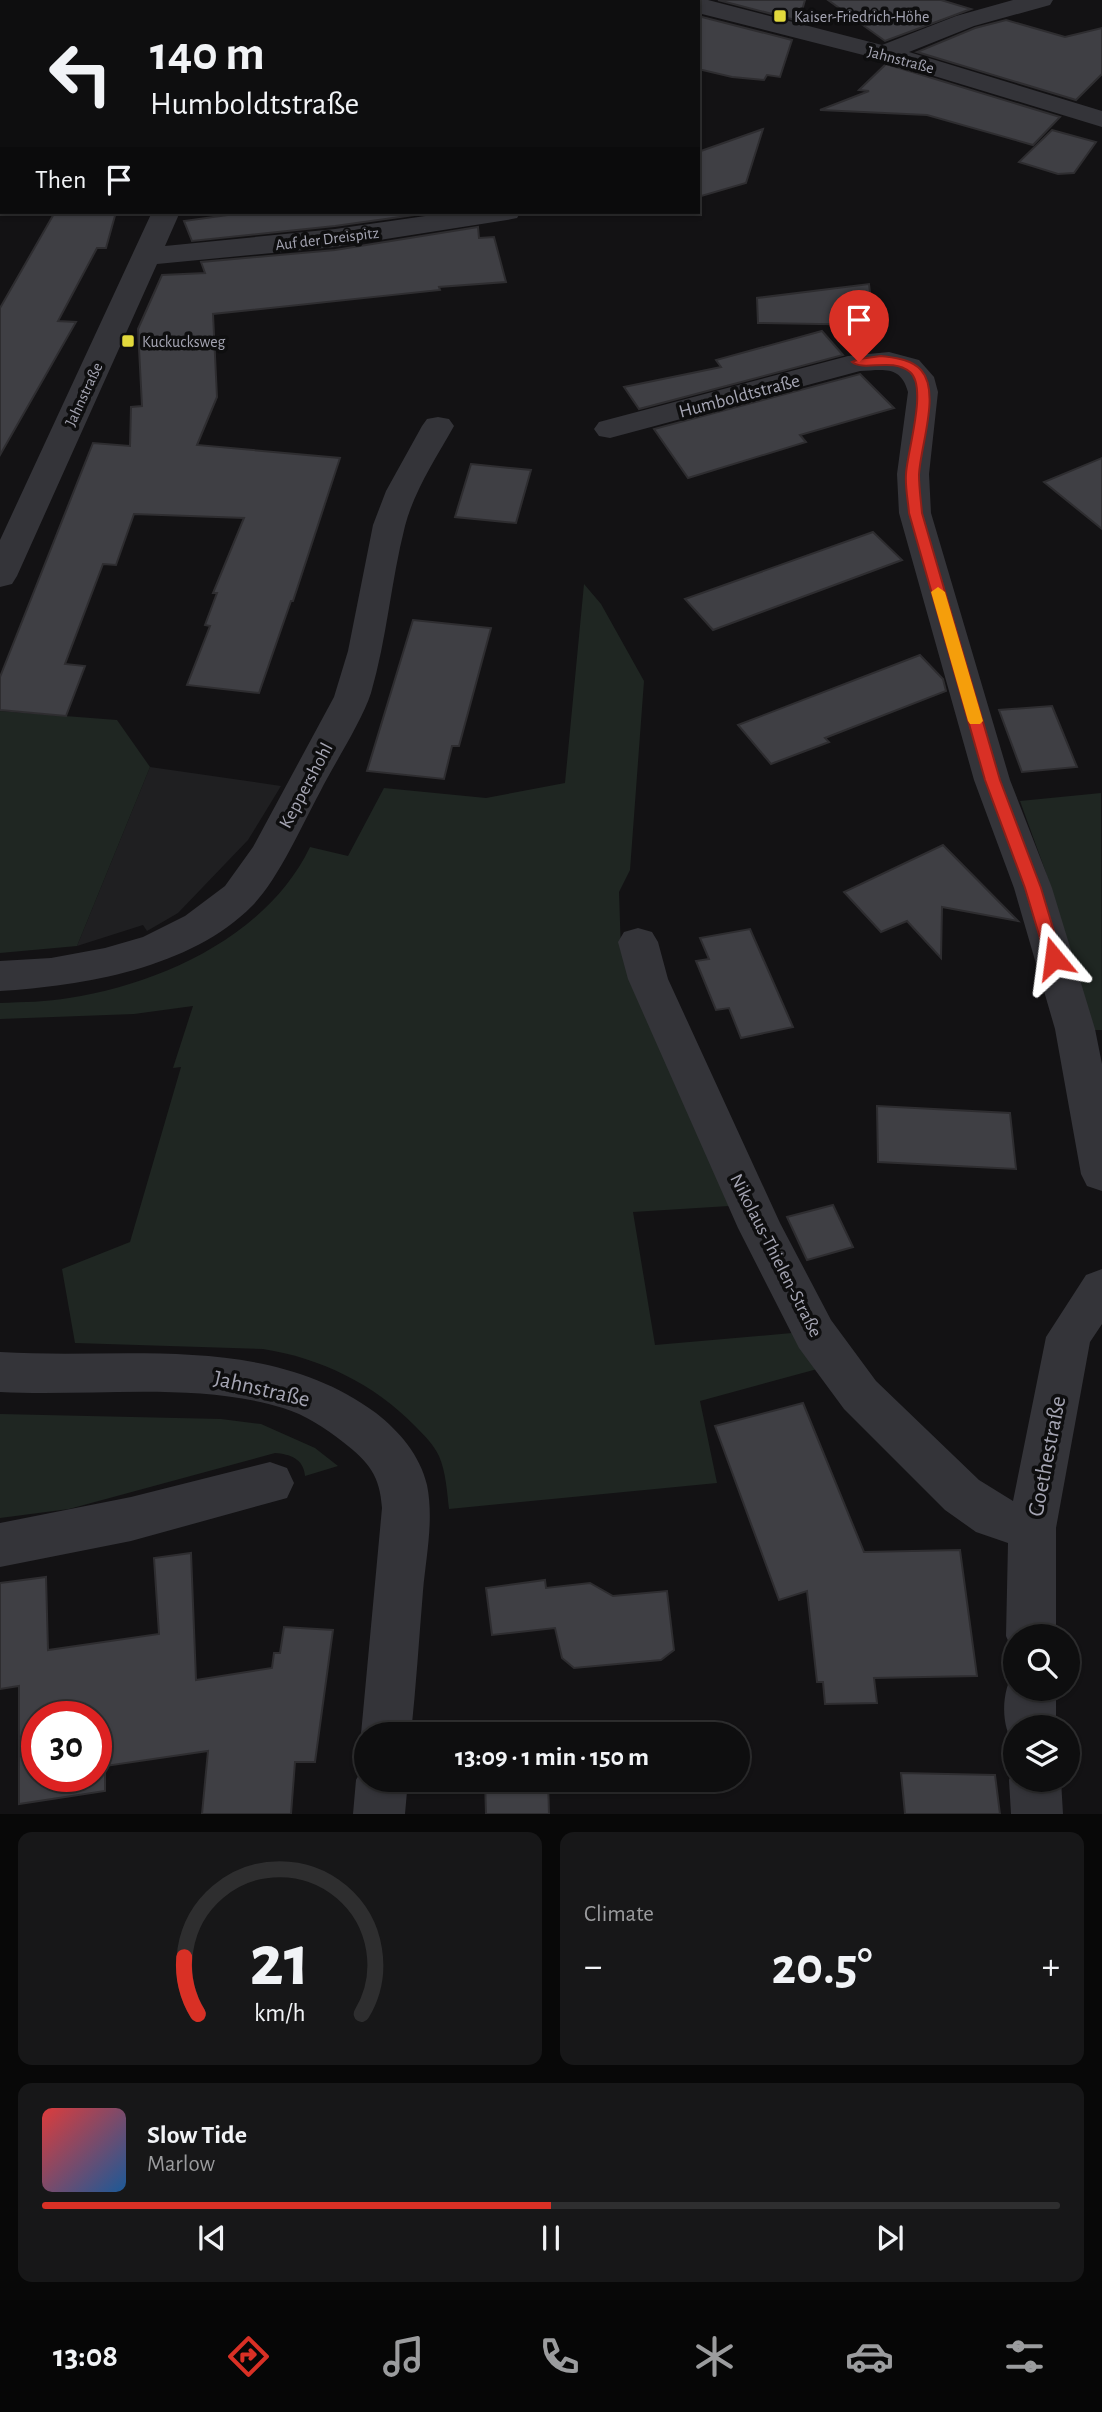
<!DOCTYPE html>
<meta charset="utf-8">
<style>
:root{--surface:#0e0e0f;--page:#171718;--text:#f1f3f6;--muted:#9b9c9e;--line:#2e2e2f;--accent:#d93025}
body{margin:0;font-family:"Alegreya Sans",sans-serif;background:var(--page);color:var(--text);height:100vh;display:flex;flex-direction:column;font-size:26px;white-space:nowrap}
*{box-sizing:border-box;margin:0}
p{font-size:23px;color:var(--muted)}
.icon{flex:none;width:38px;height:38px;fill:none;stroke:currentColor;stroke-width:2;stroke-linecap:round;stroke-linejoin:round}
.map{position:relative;height:1814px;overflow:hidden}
.drawer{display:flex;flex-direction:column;gap:18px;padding:18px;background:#080808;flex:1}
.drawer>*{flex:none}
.hud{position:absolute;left:0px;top:0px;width:700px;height:214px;box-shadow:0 2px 5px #0004,0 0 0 2px var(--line);background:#0e0e0f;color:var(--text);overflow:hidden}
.controls{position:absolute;left:1003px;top:1624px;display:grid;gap:14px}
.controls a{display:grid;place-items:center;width:77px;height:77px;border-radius:50%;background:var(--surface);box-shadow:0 2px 5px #0004,0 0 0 2px var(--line);font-size:35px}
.speed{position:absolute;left:21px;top:1701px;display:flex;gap:14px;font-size:35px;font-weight:700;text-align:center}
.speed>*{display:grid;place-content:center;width:91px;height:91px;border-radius:50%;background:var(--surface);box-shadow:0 2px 5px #0004,0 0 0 2px var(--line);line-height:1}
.speed .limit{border:10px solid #d22;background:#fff;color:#111}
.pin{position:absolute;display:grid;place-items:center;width:60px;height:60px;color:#fff;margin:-72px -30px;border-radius:50% 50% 50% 0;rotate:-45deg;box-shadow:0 0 7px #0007}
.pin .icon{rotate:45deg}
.me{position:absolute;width:77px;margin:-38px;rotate:344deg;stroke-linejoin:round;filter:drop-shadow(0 0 5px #0008)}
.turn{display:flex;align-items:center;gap:24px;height:147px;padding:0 35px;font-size:32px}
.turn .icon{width:91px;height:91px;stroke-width:2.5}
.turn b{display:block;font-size:49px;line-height:60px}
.then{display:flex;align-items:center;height:66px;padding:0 35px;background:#0003;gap:14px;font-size:26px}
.big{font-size:52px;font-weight:700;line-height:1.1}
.drawer .widget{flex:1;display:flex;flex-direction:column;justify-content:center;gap:10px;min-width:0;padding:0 24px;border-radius:14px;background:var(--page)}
.drawer .dial{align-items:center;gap:0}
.dial svg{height:182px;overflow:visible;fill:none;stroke:var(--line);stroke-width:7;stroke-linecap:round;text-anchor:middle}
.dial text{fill:var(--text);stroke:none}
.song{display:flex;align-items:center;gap:21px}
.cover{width:84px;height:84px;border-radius:10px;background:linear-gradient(135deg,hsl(0 70% 55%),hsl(210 70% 35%))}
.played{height:7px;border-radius:4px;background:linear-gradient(90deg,var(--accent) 50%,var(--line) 50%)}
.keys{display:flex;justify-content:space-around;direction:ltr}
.heat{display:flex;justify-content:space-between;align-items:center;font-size:38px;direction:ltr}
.drawer .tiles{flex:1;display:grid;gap:18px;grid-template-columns:1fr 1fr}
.widget:last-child{grid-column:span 2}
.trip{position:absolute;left:354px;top:1722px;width:396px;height:70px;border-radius:35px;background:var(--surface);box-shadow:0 2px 5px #0004,0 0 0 2px var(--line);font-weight:700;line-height:70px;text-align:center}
.dock{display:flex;height:112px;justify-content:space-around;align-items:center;background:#060606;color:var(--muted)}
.dock .icon{width:49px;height:49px}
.dock .active{color:var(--accent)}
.dock b{font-size:32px;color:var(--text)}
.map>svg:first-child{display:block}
.built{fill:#1f1f21}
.green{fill:#1f2622}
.building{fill:#3f3f44;stroke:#2e2d30;stroke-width:2;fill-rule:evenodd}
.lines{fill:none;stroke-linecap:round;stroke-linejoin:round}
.minor{fill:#343439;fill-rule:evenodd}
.route{fill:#d93025;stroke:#8d1f18;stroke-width:2}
.slow{fill:#f59e0b}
.poi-dot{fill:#e2d93c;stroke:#0e0e0f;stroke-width:2.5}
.labels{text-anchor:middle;stroke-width:7;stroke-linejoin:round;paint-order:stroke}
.far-poi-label{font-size:16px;fill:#a5a5b3;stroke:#0e0e0f;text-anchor:start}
.far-street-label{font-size:16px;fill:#a5a5b3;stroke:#0e0e0f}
.street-label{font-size:19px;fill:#a5a5b3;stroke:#0e0e0f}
.near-street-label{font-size:23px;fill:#a5a5b3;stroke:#0e0e0f}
</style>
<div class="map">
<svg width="1102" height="1814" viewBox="0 0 1102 1814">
<rect width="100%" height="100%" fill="#131214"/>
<!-- built -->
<path class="built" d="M 150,767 L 281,786 L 248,840 L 178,913 L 147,931 L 143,925 L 77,946 Z"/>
<!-- green -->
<g class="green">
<path d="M 584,584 L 601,604 L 644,681 L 630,870 L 619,892 L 621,952 L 729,1206 L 633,1212 L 655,1345 L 792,1333 L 821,1368 L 700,1401 L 717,1483 L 449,1509 C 447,1492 446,1472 439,1456 C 434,1445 424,1435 415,1426 C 374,1384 321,1358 263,1349 L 75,1343 L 62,1269 L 130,1242 L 181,1067 L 173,1068 L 193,1006 L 134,1014 L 0,1019 L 0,1003 C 23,1002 47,1002 69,998 C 161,984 268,935 310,847 L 348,856 L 384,788 L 486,798 L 565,783 Z"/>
<path d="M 0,711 L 117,720 L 150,767 L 77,946 L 0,953 Z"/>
<path d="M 1101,793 L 1102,1030 L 1092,1030 L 1045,870 L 1020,801 Z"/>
<path d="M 0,1414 L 221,1419 L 261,1424 L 315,1448 L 338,1466 L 305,1476 C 304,1459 290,1454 275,1453 L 69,1509 L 0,1518 Z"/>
</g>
<!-- building -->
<g class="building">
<path d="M 718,0 L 805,0 L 799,21 Z"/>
<path d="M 828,0 L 941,0 L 971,9 L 885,41 Z"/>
<path d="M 698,16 L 792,40 L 780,77 L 767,75 L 764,80 L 732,77 L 698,69 Z"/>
<path d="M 1006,20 L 1065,37 L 1102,28 L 1102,74 L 1076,100 L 917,52 L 975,28 Z"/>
<path d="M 886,64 L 1060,117 L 1033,145 L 927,115 L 820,110 L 869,91 L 859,90 Z"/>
<path d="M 763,129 L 746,183 L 698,197 L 698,152 Z"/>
<path d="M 1052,130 L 1096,142 L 1074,173 L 1058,174 L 1019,162 Z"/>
<path d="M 55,212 L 116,212 L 106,248 L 97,248 L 58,321 L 76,322 L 0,455 L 0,308 Z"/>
<path d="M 226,212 L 436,212 L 335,226 L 192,241 L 184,221 L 228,215 Z"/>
<path d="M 478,227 L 479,238 L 494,237 L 506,282 L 439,287 L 440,290 L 213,314 L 217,397 L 197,445 L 340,458 L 293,601 L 291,601 L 259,693 L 187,685 L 210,626 L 205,625 L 217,593 L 213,593 L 244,518 L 134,514 L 116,565 L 103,564 L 65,664 L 85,666 L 66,716 L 0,710 L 0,677 L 93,443 L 130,446 L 131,407 L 142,406 L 138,329 L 162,275 L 205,273 L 201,262 L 335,250 Z"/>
<path d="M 869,284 L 874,325 L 758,323 L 757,298 Z"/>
<path d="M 822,331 L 843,355 L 639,409 L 624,387 L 721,367 L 716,360 Z"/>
<path d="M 860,374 L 894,408 L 800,435 L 806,442 L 688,478 L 654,429 Z"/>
<path d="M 1102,458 L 1102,529 L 1044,482 Z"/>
<path d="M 471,464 L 531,470 L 516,523 L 455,517 Z"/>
<path d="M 873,532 L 902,560 L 713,630 L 685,599 Z"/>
<path d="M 413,620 L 491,628 L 459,746 L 452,746 L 444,779 L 367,771 Z"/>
<path d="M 920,655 L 943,679 L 946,691 L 825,738 L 829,742 L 771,764 L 738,725 Z"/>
<path d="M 1052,706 L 1077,767 L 1022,772 L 999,710 Z"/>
<path d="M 943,845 L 1018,921 L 942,907 L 941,958 L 907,921 L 881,932 L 844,892 Z"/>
<path d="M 750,929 L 793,1027 L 741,1038 L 729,1008 L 716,1010 L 696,961 L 709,959 L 700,938 Z"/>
<path d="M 877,1106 L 1010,1113 L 1016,1169 L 878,1162 Z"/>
<path d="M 833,1205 L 853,1247 L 807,1260 L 787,1217 Z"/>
<path d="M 803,1403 L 864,1552 L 960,1550 L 977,1676 L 874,1678 L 877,1703 L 825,1704 L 823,1682 L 817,1682 L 807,1591 L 779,1600 L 715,1426 Z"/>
<path d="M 191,1553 L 196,1680 L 272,1668 L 274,1653 L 280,1653 L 284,1627 L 333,1630 L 315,1762 L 295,1762 L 291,1814 L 202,1814 L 208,1751 L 105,1766 L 105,1791 L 19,1804 L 19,1686 L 0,1689 L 0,1583 L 46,1577 L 48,1650 L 159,1634 L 154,1558 ZM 37,1717 L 96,1717 L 96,1776 L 37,1776 Z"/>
<path d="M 545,1580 L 546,1588 L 590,1583 L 613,1596 L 667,1591 L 674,1650 L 661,1660 L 574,1668 L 562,1658 L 555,1628 L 492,1635 L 486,1588 Z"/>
<path d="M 484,1727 L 546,1728 L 546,1734 L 484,1734 Z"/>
<path d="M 901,1773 L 995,1775 L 1000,1814 L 905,1814 Z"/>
<path d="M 485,1780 L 548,1780 L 549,1814 L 486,1814 Z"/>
</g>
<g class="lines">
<!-- minor -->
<g class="minor">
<rect x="91" y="0" width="24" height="2"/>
<path d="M 274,0 L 298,0 L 299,2 L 274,2 Z"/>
<path d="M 344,0 L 370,0 L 343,2 Z"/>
<path d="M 689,0 L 708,0 L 882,45 L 956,16 L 1013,0 L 1053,0 L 1050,5 L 974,26 L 909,52 L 1102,111 L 1102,127 L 875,58 L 698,13 L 698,2 L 688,2 Z"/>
<rect x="0" y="40" width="2" height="16"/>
<rect x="0" y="174" width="2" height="16"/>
<path d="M 152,212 L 180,212 L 165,246 L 335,229 L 453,212 L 521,212 L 517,218 L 507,220 L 335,247 L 157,264 L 17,576 L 12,584 L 0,587 L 0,540 Z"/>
<path d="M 889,352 L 919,360 L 934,377 L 938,392 L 929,474 L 931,513 L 1010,780 L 1052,888 L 1095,1029 L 1102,1064 L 1102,1191 L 1087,1186 L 1081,1174 L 1055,1029 L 1014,888 L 974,780 L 899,513 L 897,474 L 908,392 C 901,365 883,370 860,371 L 610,438 L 599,436 L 594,429 L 599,422 L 848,356 Z"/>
<path d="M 438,417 L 449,419 L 454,426 C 436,458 414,491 405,526 C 391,581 387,638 371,693 C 362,721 334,764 320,792 C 302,825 278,880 252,906 C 191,968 83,986 0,991 L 0,961 L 51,958 L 105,948 L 143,937 L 185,916 L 225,886 L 253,847 L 334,697 L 348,651 L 373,525 L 386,491 L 422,426 L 427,419 Z"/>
<path d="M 638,928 L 652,932 L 658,942 L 668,979 L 780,1223 L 831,1320 L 876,1381 L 979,1480 L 1013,1501 L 1046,1337 L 1086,1275 L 1102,1269 L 1102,1324 L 1090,1342 L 1056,1528 L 1056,1636 L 1015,1636 L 1013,1652 L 1006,1636 L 1008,1543 L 976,1532 L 945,1510 L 844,1409 L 799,1348 L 738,1228 L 628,979 L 618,942 L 624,932 Z"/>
<path d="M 0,1352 C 127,1360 267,1332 376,1413 C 399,1431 420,1455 427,1485 C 434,1520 426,1557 423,1591 C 419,1639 416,1687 411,1734 L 366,1734 L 366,1746 L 361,1734 L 382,1508 C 380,1476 369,1462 343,1442 C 325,1428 306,1415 283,1408 C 196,1381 91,1397 0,1392 Z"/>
<path d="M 270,1462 L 287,1468 L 294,1483 L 287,1498 L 131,1541 L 0,1567 L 0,1523 L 131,1497 Z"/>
<path d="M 1015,1671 L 1015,1689 L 1056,1689 L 1056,1727 L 1015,1727 L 1015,1745 C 1000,1728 1001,1689 1015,1671 Z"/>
<path d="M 366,1761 L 366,1780 L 408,1780 L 405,1814 L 353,1814 L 356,1780 Z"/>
<path d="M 1015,1766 L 1015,1780 L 1061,1780 L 1063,1814 L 1011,1814 L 1009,1780 Z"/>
</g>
</g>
<!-- route -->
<path class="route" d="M 881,356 C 895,358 911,359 921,370 C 941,392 920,447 919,475 C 919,488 921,501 922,513 L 1000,780 L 1041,888 L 1062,958 L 1054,964 L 1046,958 L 1025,888 L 985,780 L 909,513 C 908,500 905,487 906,474 C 907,452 928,387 910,372 C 891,357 865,372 852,362 L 859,359 Z"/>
<!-- slow -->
<path class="slow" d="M 938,587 L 945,592 L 983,721 L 980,724 L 970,724 L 968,721 L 931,592 Z"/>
<!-- markers -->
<g class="poi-dot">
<rect x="773" y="9" width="14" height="14" rx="3.5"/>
<rect x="121" y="334" width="14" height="14" rx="3.5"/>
</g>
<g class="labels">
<!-- far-poi labels -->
<g class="far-poi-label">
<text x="794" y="22">Kaiser-Friedrich-Höhe</text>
<text x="142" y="347">Kuckucksweg</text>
</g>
<!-- far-street labels -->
<g class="far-street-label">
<text transform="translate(901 59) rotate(15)" y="6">Jahnstraße</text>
<text transform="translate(327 238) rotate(-7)" y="6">Auf der Dreispitz</text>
<text transform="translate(83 394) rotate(-65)" y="6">Jahnstraße</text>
</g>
<!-- street labels -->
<g class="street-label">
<text transform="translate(739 395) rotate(-15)" y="7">Humboldtstraße</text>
<text transform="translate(305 785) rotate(-62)" y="7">Keppershohl</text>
<text transform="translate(777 1255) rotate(63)" y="7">Nikolaus-Thielen-Straße</text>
</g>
<!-- near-street labels -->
<g class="near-street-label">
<text transform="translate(262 1388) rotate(13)" y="8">Jahnstraße</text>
<text transform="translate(1046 1456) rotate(-79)" y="8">Goethestraße</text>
</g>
</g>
</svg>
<div class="controls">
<a><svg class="icon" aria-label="search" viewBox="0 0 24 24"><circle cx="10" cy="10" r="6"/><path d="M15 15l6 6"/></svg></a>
<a><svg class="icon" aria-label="layers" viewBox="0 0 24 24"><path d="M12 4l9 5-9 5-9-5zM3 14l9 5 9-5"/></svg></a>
</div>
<div class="speed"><div class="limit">30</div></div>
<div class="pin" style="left:859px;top:362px;background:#d93025"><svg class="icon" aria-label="arrive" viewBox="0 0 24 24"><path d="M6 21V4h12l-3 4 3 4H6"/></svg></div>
<svg class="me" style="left:1054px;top:958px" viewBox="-20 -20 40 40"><path d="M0-17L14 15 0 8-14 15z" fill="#d93025" stroke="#fff" stroke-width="4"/></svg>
<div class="trip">13:09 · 1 min · 150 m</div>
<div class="hud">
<div class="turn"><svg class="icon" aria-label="left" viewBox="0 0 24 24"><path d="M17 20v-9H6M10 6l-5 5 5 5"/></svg><div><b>140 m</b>Humboldtstraße</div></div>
<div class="then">Then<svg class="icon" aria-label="arrive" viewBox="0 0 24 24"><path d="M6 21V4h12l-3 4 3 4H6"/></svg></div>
</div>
</div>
<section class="drawer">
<div class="tiles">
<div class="widget dial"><svg viewBox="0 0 100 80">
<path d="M14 69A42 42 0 1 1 86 69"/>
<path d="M14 69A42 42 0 0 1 8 44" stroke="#d93025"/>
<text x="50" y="56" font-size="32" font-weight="700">21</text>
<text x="50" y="72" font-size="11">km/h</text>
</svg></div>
<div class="widget"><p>Climate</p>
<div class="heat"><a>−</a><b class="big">20.5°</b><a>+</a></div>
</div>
<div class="widget">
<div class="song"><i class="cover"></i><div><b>Slow Tide</b><p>Marlow</p></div></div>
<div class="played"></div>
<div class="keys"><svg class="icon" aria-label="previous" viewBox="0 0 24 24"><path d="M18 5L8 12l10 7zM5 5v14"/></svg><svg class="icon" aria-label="pause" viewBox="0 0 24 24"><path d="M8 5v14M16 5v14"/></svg><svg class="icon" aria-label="next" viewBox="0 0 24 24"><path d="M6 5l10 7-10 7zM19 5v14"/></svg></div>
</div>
</div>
</section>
<nav class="dock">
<b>13:08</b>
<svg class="icon active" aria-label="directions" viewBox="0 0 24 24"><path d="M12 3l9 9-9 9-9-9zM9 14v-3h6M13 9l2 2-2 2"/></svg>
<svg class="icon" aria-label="music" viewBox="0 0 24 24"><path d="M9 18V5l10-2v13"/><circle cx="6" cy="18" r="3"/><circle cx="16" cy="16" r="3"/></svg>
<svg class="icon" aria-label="phone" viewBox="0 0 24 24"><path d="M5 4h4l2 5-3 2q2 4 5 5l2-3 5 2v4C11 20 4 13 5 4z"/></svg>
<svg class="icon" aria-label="climate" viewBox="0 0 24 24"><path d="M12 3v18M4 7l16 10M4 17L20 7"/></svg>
<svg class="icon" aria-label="car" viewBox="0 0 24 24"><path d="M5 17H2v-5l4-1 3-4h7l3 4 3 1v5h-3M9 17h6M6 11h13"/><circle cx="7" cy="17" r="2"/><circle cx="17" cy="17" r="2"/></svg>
<svg class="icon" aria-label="filters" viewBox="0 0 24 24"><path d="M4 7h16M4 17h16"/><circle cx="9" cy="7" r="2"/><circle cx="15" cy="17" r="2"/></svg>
</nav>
